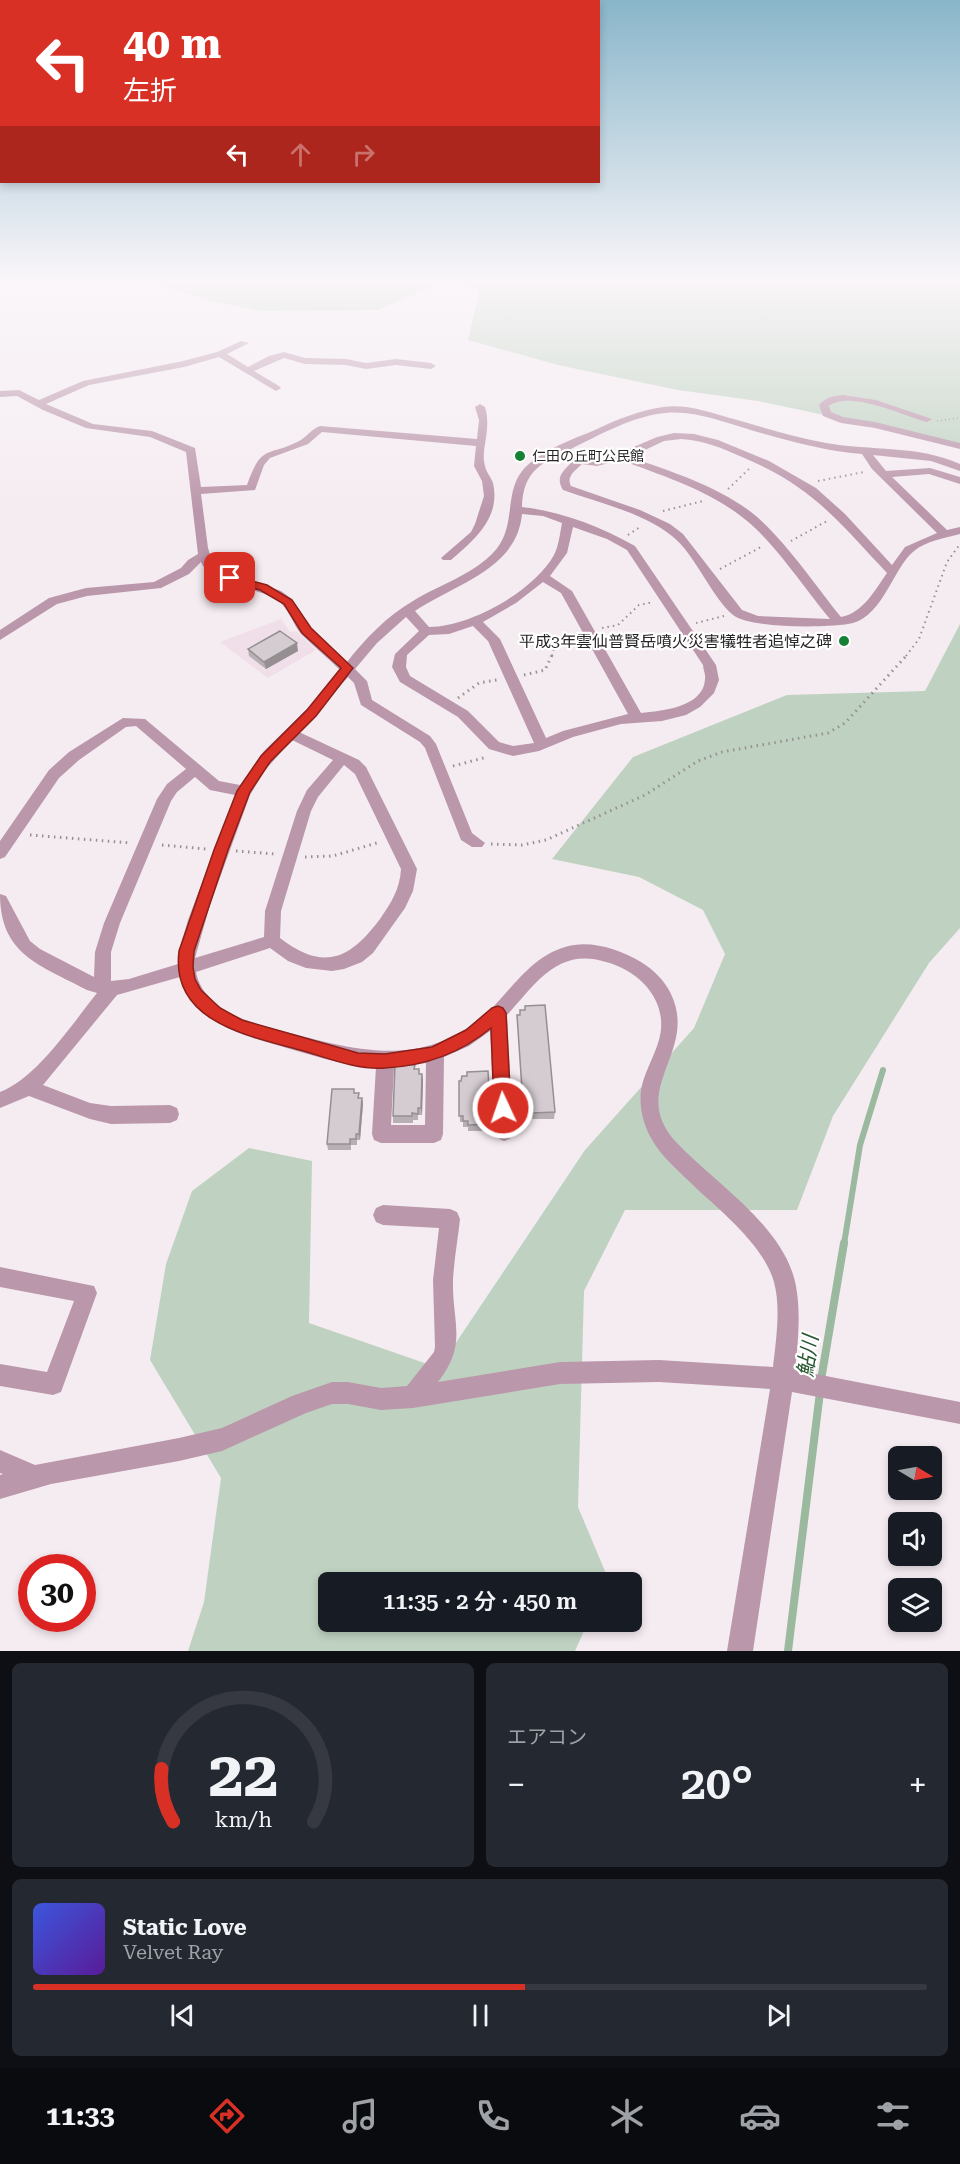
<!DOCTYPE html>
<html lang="ja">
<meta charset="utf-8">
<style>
:root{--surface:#171b24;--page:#242831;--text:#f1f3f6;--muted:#9ea1a6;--line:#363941;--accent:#d93025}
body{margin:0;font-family:"Roboto Serif","Noto Sans JP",serif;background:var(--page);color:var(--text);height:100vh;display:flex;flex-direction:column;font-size:22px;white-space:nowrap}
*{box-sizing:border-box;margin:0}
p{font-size:20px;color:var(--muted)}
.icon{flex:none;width:33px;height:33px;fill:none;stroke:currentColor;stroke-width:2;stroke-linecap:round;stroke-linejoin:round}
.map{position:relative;height:1651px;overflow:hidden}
.side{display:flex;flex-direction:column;gap:12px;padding:12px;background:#0d0f14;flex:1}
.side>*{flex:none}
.hud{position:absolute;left:0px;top:0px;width:600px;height:183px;box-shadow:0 3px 9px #0003;background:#d93025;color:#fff;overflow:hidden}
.needle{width:39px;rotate:100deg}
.buttons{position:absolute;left:888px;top:1446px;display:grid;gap:12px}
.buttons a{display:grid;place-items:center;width:54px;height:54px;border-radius:9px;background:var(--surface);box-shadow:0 3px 9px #0003;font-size:30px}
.speed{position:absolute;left:18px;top:1554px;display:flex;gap:12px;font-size:30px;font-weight:700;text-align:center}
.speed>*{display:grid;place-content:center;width:78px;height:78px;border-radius:50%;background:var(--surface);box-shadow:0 3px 9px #0003;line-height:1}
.speed .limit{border:9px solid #d22;background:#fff;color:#111}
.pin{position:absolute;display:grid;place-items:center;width:51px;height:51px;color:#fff;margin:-26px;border-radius:12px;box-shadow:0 3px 9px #0006}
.me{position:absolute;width:66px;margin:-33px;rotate:357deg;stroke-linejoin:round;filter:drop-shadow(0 0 4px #0008)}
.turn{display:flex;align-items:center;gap:21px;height:126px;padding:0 24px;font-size:27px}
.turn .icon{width:78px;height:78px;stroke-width:2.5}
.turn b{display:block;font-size:42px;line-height:51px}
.lanes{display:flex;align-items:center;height:57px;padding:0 24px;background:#0003;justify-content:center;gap:30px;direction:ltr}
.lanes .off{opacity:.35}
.big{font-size:45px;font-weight:600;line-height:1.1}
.side .tile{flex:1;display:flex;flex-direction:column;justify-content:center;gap:9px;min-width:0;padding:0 21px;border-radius:9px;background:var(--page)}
.side .dial{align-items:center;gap:0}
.dial svg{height:156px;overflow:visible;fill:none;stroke:var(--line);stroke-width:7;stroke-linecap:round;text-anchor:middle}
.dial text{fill:var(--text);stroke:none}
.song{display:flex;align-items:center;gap:18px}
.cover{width:72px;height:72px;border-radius:9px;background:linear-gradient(135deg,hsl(230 70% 55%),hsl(270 70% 35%))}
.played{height:6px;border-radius:3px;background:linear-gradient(90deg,var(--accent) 55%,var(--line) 55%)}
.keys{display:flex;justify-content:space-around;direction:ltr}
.heat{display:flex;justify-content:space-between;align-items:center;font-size:33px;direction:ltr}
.side .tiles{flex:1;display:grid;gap:12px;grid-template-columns:1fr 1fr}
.tile:last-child{grid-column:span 2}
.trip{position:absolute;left:318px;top:1572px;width:324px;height:60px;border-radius:9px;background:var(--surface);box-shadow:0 3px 9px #0003;font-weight:600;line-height:60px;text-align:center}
.tabs{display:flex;height:96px;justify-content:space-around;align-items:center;background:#090b0e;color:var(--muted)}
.tabs .icon{width:42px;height:42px}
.tabs .on{color:var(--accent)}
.tabs b{font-size:27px;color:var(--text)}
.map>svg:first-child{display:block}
.built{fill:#f0dfe8}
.green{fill:#bfd2c1}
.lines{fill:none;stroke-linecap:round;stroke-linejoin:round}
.stream-far1{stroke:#9bb99e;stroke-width:6}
.stream{stroke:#9bb99e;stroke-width:8}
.path-far2{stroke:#969093;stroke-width:1.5;stroke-dasharray:1 3;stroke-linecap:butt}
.path-far1{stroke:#969093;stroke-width:2;stroke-dasharray:1.5 4;stroke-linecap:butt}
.path{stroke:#969093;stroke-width:3;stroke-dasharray:1.5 4.5;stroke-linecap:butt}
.minor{fill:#bb97ab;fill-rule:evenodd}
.wall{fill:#b7afb4}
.shaded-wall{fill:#958f92}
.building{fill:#d5ccd1;stroke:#958f92;stroke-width:1.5}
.route{fill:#d93025;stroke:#8d1f18;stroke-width:1.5}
.poi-dot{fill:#168035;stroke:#fff;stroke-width:2}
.labels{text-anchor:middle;stroke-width:4.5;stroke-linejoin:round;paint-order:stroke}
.far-poi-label{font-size:14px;fill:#272425;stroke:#fff;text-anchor:start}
.poi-label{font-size:16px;fill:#272425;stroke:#fff;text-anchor:end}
.near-water-label{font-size:21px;font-style:italic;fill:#295731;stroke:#fff}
</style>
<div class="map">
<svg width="960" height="1651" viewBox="0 0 960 1651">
<rect width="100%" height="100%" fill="#f5ecf1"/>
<!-- built -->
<path class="built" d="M 281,619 L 290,632 L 296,631 L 316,650 L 268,678 L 220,642 Z"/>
<!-- green -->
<g class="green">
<path d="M 141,279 L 960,279 L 960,444 L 758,401 L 678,390 L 558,365 L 468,340 L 480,289 L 440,283 L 378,310 L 262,311 L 210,301 Z"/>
<path d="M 960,624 L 960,928 L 929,963 L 833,1116 L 797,1210 L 625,1210 L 584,1291 L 578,1507 L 607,1576 L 605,1582 L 328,1582 L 328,1622 L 588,1622 L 575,1651 L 188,1651 L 204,1602 L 221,1478 L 150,1360 L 166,1264 L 192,1191 L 249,1148 L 312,1161 L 309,1323 L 439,1368 L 585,1150 L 694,1028 L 725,954 L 703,910 L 639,877 L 552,859 L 633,757 L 787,695 L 925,691 Z"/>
</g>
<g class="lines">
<!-- stream-far1 -->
<path class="stream-far1" d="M 844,1244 L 860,1145 L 883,1070"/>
<!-- stream -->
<g class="stream">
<path d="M 821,1380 L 844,1243"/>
<path d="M 788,1651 L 820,1392"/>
</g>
<!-- path-far2 -->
<path class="path-far2" d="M 937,421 L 960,418"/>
<!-- path-far1 -->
<g class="path-far1">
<path d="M 818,481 L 864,472"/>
<path d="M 728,489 L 749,469"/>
<path d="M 663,511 L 703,501"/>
<path d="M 628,535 L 640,527"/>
<path d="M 791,541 L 827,521"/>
<path d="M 720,569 L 761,547"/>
<path d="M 696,623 L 724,616"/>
<path d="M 602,628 L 618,625 L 639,605 L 653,602"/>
<path d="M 552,656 C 555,641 561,638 575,634"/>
<path d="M 906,656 L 919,639 L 947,562 L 960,544"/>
</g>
<!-- path -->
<g class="path">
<path d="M 524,675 L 545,670 L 552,655"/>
<path d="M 458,698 L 479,683 L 497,680"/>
<path d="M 453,766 L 487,757"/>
<path d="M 30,835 L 131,843"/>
<path d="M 491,844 L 522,845 L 546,840 L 645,795 L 698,761 L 722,752 L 828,733 L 845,723 L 907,655"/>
<path d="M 162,845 L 206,849"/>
<path d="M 236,851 L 275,854"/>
<path d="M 305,857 L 333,856 L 380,842"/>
</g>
<!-- minor -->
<g class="minor">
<path d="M 241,341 L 249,343 L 227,354 L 248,367 L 269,356 L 284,352 L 305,358 L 346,359 L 366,363 L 396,359 L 431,363 L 436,366 L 431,369 L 396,365 L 366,369 L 346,365 L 305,364 L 284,358 L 254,371 L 279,386 L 281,388 L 276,391 L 219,357 L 184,367 L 89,385 L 46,404 L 93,424 L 152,431 L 195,448 L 201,487 L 247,485 C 262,442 268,458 301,440 C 308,435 312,429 320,426 L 477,439 L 479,420 L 475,407 L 480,404 L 485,407 C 492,431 480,449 485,466 C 486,472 491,477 493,483 C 501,518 474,540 451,560 L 443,560 L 441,558 L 471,532 L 475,524 L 484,496 L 482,481 L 474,466 L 476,446 L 322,432 L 308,444 L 270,458 L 264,465 L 255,490 L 201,494 L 208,548 L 213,564 L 234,575 L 281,591 L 292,599 L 311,628 L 347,662 C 366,638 387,616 413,601 C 439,585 469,576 491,555 C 521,527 499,488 530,463 C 548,448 573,439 595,430 C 616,420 640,410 663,407 C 686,404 709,412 730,418 C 762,427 794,437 826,443 C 871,451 918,445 960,464 L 960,471 L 931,461 L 873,455 L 886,471 L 930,468 L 960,477 L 960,484 L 929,474 L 892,477 L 947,530 L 960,527 L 960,534 C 945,538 926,541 914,551 C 893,568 884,614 853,623 C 832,628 750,629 733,615 C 711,596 695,554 672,536 C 642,512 599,503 563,490 C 555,477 563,471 573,461 L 567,458 L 567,454 L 575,454 L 586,459 L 608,458 L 657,437 L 674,433 L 694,434 L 718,440 L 769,461 L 816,488 L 845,514 L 892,565 L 905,547 L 937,533 L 872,469 L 862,454 C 825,451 790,441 754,431 C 726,423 695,410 665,413 C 633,416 599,435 571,449 C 541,463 523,471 522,507 C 561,511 601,527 635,546 L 716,665 L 719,680 L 714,693 L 700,707 L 686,715 L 662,721 L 621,724 L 573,737 L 539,751 L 513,756 L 489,749 L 458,717 L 400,682 L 392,667 L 395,654 L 419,631 L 406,617 L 377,643 L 355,669 L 367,681 L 372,700 L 430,736 L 436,744 L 472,833 L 485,843 L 482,847 L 472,847 L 461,840 L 425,748 L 420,742 L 361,705 L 354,683 L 348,677 L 299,732 L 359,760 L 366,767 L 417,869 L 413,891 L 405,908 L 373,953 L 362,962 L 344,969 L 332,971 L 306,968 L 288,961 L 270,948 L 196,972 C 202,1005 242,1021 271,1028 C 353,1049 425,1075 494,1006 C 515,984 534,956 565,947 C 589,939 620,949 641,962 C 654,970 665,981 671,994 C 699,1053 626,1089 677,1143 C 716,1184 785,1227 796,1286 C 801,1314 798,1343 795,1370 L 960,1402 L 960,1424 L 792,1392 L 753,1651 L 727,1651 L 770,1389 L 659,1382 L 560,1384 L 413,1408 L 381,1410 L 348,1404 L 332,1404 L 306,1413 L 222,1451 L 179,1461 L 51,1484 L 0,1499 L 0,1475 L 3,1474 L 0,1473 L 0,1450 L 35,1465 L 179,1438 L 222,1428 L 292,1396 L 332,1382 L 348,1382 L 381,1388 L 407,1386 L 434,1352 L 435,1347 L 433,1280 L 439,1228 L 383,1225 L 376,1222 L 373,1215 L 376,1208 L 383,1205 L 450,1209 L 457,1212 L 460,1219 C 458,1239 454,1259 453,1280 C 452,1324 468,1343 438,1382 L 560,1362 L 659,1360 L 773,1367 C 776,1340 781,1308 774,1282 C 764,1246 722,1212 696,1188 C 681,1173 661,1157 651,1138 C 643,1123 639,1107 641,1090 C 644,1073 653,1059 658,1043 C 671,1005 643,972 606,962 C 557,947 536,984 507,1015 L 513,1132 L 511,1138 L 504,1141 L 497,1138 L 495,1132 L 490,1031 L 469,1046 L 444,1057 L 443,1134 L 441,1140 L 434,1143 L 381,1143 L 374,1140 L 372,1134 L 376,1067 C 346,1066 318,1057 290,1049 C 246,1036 196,1026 180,977 L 117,995 L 43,1085 L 90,1103 L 111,1106 L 170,1105 L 177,1108 L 179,1114 L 177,1120 L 170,1123 L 111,1124 L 90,1119 L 29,1096 L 0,1108 L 0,1092 C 37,1078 72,1024 97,993 L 87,990 C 40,965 0,955 0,894 L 6,896 L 30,941 L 40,949 L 94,977 L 95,952 L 104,923 L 157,799 L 167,784 L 186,769 L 136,726 L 126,727 L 79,760 L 59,778 L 5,857 L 0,859 L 0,841 L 49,770 L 69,752 L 123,718 L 145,719 L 219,781 L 240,785 L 264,751 L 312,704 L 340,670 C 328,658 314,647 302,635 C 291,622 288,603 270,596 C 253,589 207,580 201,562 L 189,574 L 161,588 L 87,596 L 57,604 L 0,640 L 0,630 L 49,598 L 86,588 L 154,582 L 181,568 L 188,560 L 198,554 L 186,452 L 150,437 L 86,428 L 43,410 L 17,396 L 0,397 L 0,391 L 19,390 L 39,400 L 83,381 L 183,361 L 217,352 ZM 681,439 C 702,440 722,448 742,457 C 812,486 837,520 887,573 C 875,590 863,613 841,617 C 816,586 782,536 751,512 C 715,485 672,472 630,457 L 664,441 ZM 621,460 C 663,476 706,489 742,517 C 772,539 805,589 830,619 L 758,616 L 742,610 L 683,534 L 670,524 L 640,510 L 571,486 C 566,476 575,471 582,464 L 597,466 ZM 522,514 L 543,516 L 562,523 C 560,533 559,545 554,555 C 534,591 470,627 429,627 L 415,611 C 454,584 517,570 522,514 ZM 573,527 L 607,539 L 627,550 L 703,665 C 703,669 706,675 705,679 C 704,707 662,711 641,713 L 572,591 L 550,576 L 567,553 ZM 543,582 L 561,593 L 628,714 L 563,731 L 546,738 L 500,639 L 483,622 L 516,603 ZM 473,626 L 488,641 L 534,743 L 513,746 L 499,742 L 468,711 L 410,676 L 406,667 L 407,655 L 429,635 L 449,634 ZM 292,740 L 333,760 L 307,790 L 297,811 L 265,911 L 264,937 L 195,958 L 210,905 L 250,795 L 266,769 ZM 344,765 L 355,774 L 401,869 C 400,889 391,903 380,919 C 350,959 324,972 280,938 L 281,911 L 311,811 L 318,797 ZM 195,777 L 210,790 L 235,795 L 188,920 L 179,951 L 178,964 L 129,979 L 111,981 L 111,952 L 120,923 L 171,801 L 177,792 ZM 426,1063 L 425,1125 L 391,1125 L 394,1068 Z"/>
<path d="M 843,395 L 876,400 L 932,419 L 927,422 C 903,416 851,390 829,406 L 831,412 L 843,417 L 875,422 L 960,443 L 960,449 L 875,428 L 841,423 L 823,416 L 819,405 C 826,397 833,396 843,395 Z"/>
<path d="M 0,1267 L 94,1286 L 97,1293 L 61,1392 L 53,1395 L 0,1386 L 0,1364 L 47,1372 L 74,1301 L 0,1287 Z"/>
</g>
</g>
<!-- wall -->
<g class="wall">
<path d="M 248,649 L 298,651 L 266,669 L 249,656 Z"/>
<path d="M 517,1015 L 555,1112 L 554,1119 L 532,1119 L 532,1115 L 527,1115 L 526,1110 L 523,1110 Z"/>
<path d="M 415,1065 L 415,1069 L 419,1074 L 423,1080 L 422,1115 L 418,1115 L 418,1120 L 413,1120 L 413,1123 L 393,1123 L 393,1116 Z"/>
<path d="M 459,1081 L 491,1124 L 491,1131 L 468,1131 L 468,1127 L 463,1127 L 463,1122 L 460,1122 Z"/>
<path d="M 355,1093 L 359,1098 L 362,1098 L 363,1104 L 360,1140 L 357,1140 L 357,1145 L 351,1145 L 351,1150 L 328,1150 L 327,1144 Z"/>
</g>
<!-- shaded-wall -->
<g class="shaded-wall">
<path d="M 297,643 L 298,651 L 266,669 L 264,662 Z"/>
<path d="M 422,1074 L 423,1080 L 422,1115 L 421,1108 Z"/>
<path d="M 362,1098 L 363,1104 L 360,1140 L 359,1134 Z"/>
</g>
<!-- building -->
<g class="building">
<path d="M 280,631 L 297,643 L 264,662 L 248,649 Z"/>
<path d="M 545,1005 L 555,1112 L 532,1113 L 532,1108 L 527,1109 L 527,1104 L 523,1104 L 517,1015 L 520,1015 L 520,1010 L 525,1010 L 525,1006 Z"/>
<path d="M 395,1065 L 415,1065 L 414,1069 L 419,1069 L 419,1074 L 422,1074 L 421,1108 L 418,1108 L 418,1114 L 412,1113 L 412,1116 L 393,1116 Z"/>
<path d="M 488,1071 L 491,1124 L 468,1125 L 468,1121 L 463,1121 L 463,1116 L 459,1116 L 459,1081 L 461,1081 L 462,1076 L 467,1076 L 467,1072 Z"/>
<path d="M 332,1089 L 354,1089 L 354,1093 L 359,1093 L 358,1098 L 362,1098 L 359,1134 L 356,1134 L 356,1139 L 350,1139 L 350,1144 L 327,1144 Z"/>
</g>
<!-- sky -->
<linearGradient id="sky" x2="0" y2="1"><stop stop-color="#89b6ca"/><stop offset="0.55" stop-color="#faf6f9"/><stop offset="1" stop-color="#faf6f9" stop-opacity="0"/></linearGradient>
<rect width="960" height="510" fill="url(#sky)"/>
<!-- route -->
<path class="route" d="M 230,575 L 267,585 L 292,600 L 311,628 L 353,668 L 316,716 L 270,762 L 250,792 L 228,850 L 194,951 L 193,967 L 195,979 L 201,990 L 220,1008 L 242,1020 L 358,1053 L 385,1054 L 432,1047 L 466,1030 L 492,1008 L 498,1006 L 503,1008 L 506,1013 L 511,1108 L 509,1114 L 503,1116 L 497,1114 L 494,1108 L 491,1028 C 461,1053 424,1066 385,1068 C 356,1070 328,1058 300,1050 C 249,1036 170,1022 179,951 L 214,850 L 237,791 L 261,756 L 307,710 L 341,668 L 302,633 L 284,604 L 260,590 L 226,581 L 225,578 Z"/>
<!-- markers -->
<g class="poi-dot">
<circle cx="520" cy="456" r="6"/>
<circle cx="844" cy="641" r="6"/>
</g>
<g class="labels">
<!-- far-poi labels -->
<g class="far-poi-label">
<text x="532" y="461">仁田の丘町公民館</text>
</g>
<!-- poi labels -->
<g class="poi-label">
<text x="832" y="647">平成3年雲仙普賢岳噴火災害犠牲者追悼之碑</text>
</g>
<!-- near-water labels -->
<g class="near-water-label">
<text transform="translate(808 1356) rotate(-82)" y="7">鮎川</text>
</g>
</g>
</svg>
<div class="buttons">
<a><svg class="needle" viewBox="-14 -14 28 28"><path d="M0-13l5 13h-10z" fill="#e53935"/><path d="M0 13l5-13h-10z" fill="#9ea1a6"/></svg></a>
<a><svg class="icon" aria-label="sound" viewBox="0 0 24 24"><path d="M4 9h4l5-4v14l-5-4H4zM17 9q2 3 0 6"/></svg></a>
<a><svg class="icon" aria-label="layers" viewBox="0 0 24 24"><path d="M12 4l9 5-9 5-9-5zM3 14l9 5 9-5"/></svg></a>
</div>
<div class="speed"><div class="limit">30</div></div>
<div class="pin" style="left:230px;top:578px;background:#d93025"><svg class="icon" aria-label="arrive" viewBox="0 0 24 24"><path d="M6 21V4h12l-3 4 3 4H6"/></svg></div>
<svg class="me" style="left:503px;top:1108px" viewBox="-20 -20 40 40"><circle r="17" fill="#d93025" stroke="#fff" stroke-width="3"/><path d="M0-11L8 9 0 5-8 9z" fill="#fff"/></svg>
<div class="trip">11:35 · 2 分 · 450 m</div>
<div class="hud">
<div class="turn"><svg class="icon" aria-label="left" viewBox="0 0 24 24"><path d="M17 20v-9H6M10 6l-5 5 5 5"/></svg><div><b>40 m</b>左折</div></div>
<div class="lanes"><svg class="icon" aria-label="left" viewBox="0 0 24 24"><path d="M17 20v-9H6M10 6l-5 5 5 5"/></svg><svg class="icon off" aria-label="ahead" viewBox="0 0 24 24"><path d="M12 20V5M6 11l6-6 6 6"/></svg><svg class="icon off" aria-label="right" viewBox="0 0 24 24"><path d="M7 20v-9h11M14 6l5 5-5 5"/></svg></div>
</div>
</div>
<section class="side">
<div class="tiles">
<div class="tile dial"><svg viewBox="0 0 100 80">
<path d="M14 69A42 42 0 1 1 86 69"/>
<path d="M14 69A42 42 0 0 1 8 42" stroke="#d93025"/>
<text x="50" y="56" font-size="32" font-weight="700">22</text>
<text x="50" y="72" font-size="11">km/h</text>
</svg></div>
<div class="tile"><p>エアコン</p>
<div class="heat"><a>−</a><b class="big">20°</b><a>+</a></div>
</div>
<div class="tile">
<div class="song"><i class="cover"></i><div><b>Static Love</b><p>Velvet Ray</p></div></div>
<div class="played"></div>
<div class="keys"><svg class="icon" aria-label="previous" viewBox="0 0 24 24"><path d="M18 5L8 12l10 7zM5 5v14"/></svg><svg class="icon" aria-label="pause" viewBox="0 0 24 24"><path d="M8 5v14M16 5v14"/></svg><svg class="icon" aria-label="next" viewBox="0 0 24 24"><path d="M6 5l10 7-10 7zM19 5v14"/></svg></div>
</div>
</div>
</section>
<nav class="tabs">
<b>11:33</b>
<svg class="icon on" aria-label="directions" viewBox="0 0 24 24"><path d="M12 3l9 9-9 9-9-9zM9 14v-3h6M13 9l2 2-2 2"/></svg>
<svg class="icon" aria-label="music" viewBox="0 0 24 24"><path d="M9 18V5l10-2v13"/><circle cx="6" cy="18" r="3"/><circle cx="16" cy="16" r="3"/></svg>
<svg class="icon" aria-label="phone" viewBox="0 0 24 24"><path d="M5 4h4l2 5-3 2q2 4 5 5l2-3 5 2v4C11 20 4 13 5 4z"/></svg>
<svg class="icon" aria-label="climate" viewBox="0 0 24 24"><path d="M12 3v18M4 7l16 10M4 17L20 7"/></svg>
<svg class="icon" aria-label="car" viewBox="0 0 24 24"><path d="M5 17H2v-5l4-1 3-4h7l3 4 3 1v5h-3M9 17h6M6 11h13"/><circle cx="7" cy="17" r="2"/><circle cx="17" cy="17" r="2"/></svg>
<svg class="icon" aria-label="filters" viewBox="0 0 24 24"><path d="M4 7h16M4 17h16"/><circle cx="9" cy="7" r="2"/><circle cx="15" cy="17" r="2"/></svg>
</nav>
